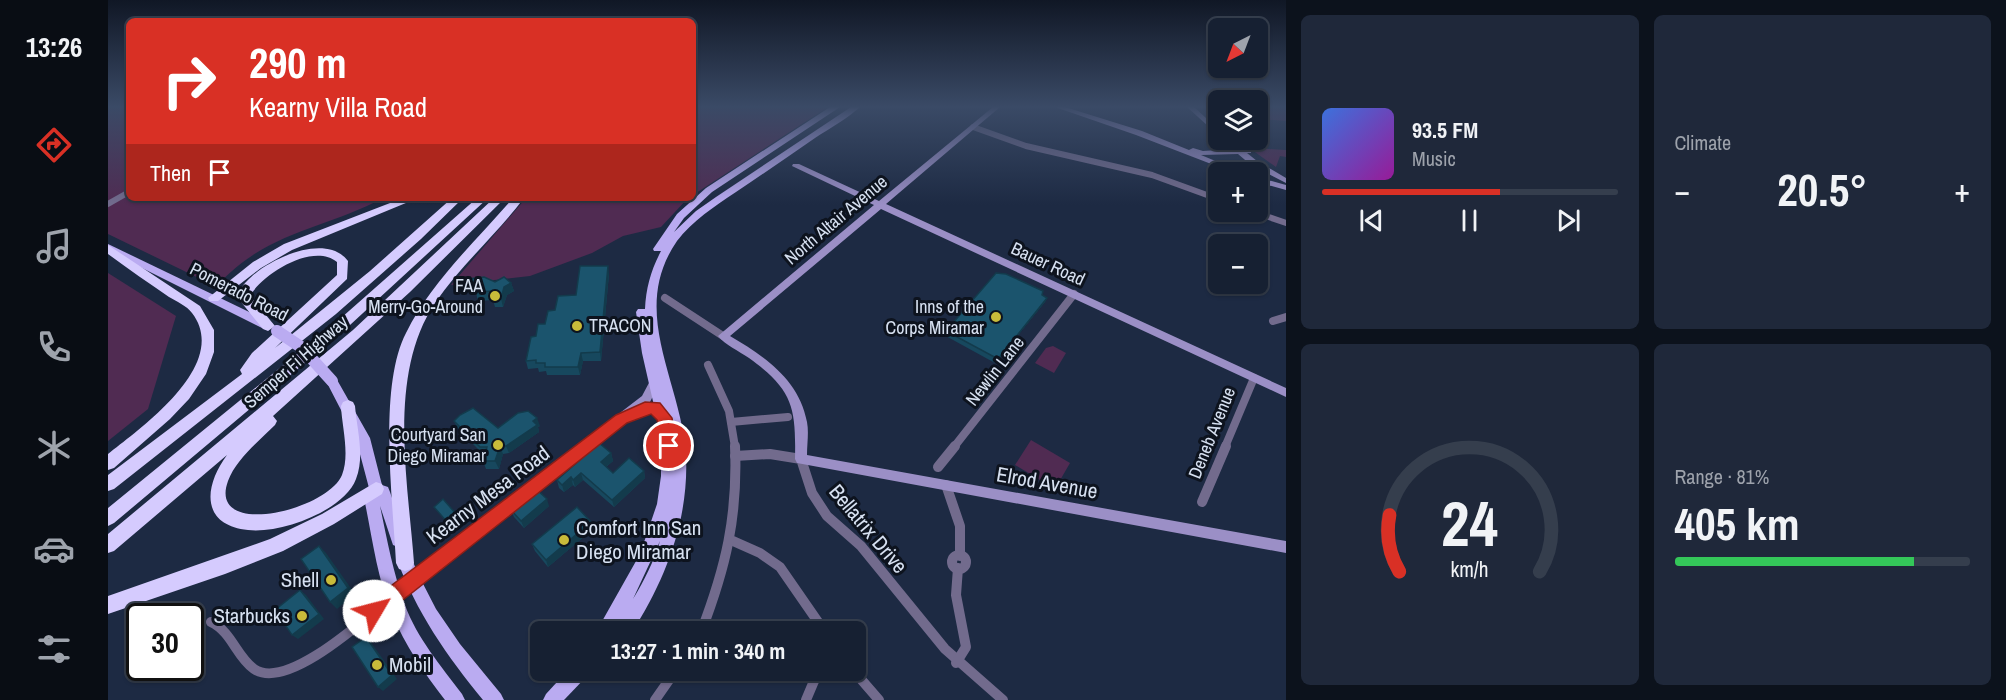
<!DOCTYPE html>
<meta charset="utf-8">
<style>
:root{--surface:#162032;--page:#1f283a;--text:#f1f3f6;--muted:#9ea3ac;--line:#353e4d;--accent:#d93025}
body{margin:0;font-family:"Archivo Narrow",sans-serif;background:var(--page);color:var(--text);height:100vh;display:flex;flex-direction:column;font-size:22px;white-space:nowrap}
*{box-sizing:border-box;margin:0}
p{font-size:20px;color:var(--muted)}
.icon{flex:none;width:33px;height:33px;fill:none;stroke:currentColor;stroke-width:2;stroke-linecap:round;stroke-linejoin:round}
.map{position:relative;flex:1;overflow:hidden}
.sheet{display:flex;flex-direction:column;gap:15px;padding:15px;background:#0c121c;width:720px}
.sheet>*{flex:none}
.top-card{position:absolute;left:18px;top:18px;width:570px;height:183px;border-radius:9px;box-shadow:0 2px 4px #0004,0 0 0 2px var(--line);background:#d93025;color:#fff;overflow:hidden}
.needle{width:39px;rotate:222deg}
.controls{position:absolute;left:1100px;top:18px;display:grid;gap:12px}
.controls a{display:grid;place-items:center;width:60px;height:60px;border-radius:9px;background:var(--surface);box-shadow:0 2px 4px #0004,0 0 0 2px var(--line);font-size:30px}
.speed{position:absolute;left:18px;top:603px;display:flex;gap:12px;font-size:30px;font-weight:700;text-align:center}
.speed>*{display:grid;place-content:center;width:78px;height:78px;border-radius:50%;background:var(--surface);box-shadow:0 2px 4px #0004,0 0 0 2px var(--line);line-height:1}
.speed .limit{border:3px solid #111;border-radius:9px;background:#fff;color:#111}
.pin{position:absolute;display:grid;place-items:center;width:51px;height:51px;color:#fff;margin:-26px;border:3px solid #fff;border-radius:50%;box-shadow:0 2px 6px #0007}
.me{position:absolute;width:66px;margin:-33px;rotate:53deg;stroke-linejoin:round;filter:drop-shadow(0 0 4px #0008)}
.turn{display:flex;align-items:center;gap:21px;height:126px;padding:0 24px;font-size:27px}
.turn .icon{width:78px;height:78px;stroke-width:2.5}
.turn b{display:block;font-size:42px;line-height:51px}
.then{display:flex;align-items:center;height:57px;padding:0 24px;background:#0003;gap:12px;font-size:22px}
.big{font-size:45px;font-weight:700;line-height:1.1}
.sheet .tile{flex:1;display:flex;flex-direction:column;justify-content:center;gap:9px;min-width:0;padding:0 21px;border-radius:9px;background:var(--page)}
.sheet .dial{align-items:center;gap:0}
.dial svg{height:156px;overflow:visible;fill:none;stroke:var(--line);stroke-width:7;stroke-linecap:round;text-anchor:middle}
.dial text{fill:var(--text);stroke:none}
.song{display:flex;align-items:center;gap:18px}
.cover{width:72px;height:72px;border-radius:9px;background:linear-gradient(135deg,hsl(220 70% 55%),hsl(300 70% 35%))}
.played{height:6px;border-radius:3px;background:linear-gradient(90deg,var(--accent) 60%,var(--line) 60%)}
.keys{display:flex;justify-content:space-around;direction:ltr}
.heat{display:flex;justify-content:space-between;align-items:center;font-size:33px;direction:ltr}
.charge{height:9px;border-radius:4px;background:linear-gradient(90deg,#34c759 81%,var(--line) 0)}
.sheet .tiles{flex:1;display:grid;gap:15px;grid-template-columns:repeat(2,1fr)}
.trip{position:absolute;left:422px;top:621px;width:336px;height:60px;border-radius:9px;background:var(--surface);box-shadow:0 2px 4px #0004,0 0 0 2px var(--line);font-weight:700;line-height:60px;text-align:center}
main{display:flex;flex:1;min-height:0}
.menu{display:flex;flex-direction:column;width:108px;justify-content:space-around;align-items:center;background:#090d14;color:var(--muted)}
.menu .icon{width:42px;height:42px}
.menu .current{color:var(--accent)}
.menu b{font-size:27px;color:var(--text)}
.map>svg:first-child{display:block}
.green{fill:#502b52}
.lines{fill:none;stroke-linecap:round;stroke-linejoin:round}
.street-far2{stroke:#726b8d;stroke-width:6}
.street-far1{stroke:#726b8d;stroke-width:8}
.street{stroke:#726b8d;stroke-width:10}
.secondary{fill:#9b8fc6;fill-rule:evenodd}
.primary{fill:#baabf1;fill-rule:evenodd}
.highway{fill:#d5cbfe;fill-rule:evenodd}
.primary-bridge{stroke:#baabf1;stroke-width:12}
.wall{fill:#17485e}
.shaded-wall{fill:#133b4c}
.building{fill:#1b546d;stroke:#133b4c;stroke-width:1.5}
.route{fill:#d93025;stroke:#8d1f18;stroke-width:1.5}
.poi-dot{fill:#c9bb3a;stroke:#0d131e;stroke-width:2}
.labels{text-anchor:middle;stroke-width:6;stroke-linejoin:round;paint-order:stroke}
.street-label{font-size:18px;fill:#d7e1f1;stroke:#0d131e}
.poi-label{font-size:18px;fill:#d7e1f1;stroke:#0d131e;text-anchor:end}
.near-street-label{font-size:21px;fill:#d7e1f1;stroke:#0d131e}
.near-poi-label{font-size:21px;fill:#d7e1f1;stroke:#0d131e;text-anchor:start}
</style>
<main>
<nav class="menu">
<b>13:26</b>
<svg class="icon current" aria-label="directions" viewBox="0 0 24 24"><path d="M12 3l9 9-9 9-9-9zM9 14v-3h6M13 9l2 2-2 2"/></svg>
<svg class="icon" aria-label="music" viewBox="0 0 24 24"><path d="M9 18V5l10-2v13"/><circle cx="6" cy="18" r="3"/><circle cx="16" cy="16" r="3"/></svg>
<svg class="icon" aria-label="phone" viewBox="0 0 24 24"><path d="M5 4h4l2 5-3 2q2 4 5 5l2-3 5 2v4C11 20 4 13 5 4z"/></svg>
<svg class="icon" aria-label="climate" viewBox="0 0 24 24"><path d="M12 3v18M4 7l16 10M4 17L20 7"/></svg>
<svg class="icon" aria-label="car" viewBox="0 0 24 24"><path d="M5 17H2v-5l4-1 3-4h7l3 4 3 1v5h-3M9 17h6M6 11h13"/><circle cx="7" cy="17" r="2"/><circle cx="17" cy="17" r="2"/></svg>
<svg class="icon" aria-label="filters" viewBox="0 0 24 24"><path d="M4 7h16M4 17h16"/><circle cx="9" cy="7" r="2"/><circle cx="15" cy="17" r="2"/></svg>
</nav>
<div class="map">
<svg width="1178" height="700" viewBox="0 0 1178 700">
<rect width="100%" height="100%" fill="#1d2a43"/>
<!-- green -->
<g class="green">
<path d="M 0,107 L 21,107 L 21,198 L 275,198 C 217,229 157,232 110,285 L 105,285 L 0,234 Z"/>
<path d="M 585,107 L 720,107 L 585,195 Z"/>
<path d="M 1149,107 L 1178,107 L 1178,121 L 1151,119 Z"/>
<path d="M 1130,140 L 1138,140 L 1160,149 L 1178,150 L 1178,157 L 1172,156 L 1168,167 Z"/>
<path d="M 418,198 L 580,198 L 553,227 L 515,236 L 484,253 L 422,276 L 343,285 Z"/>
<path d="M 0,273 L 68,316 L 40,409 L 0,441 Z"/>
<path d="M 945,346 L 958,353 L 946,373 L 927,363 L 938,348 Z"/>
<path d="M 923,440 L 962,463 L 947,489 L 907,465 Z"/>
</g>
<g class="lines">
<!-- street-far2 -->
<g class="street-far2">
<path d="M 865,127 L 918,146 L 1044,175 L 1110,199"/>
<path d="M 0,204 L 21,192"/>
<path d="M 1146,212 L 1178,223"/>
</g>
<!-- street-far1 -->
<g class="street-far1">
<path d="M 557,298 L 615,336"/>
<path d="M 1165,321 L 1178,317"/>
<path d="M 600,365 L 621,411 L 627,447"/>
<path d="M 623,422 L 680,417"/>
<path d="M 846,447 L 966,294"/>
<path d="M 1117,447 L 1146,378"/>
</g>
<!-- street -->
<g class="street">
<path d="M 627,456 L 662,454 L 693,459 L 704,493 L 719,516 L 753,546 L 837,649 L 895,700"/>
<path d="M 830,467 L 847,446"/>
<path d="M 838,485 L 852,526 L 852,556"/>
<path d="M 1094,502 L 1118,446"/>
<path d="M 625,541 L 652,553 L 672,567 L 717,632"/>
<circle cx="851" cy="562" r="7"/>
<path d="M 103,622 C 124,632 128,656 146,669 C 179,692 259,617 285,596"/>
<path d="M 593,632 C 618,567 630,516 627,446"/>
<path d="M 848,663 L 858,647 L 848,595 L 850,568"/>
<path d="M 745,670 L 771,700"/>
<path d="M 547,700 L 568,670"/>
<path d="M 698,700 L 706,681 L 716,670"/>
</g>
<!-- secondary -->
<g class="secondary">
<path d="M 885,107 L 892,107 L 778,204 L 1178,388 L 1178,397 L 773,209 L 622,336 C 656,356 691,379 699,422 C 701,432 699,444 699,455 L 1178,541 L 1178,553 L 689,463 L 687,459 C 688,407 685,390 641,358 C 631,351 617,345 610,336 L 766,205 L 684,166 L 685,164 L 691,164 L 771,201 Z"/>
<path d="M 947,107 L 957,107 L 1034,131 L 1081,150 L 1085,148 L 1095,151 L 1124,149 L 1113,140 L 1121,140 L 1133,149 L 1143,149 L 1143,153 L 1139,153 L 1149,161 L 1178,178 L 1178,183 L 1143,165 L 1130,154 L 1093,155 L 1134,172 L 1124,172 L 1028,135 Z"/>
<path d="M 1079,107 L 1086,107 L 1110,129 L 1110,135 Z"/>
<path d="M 1149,177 L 1178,185 L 1178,190 L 1149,182 Z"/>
<path d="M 547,378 L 551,379 L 552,382 L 542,402 L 290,601 L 285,603 L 280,601 L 278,596 L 280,591 L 534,396 L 543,379 Z"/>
</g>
<!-- primary -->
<g class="primary">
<path d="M 722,107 L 732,107 L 604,192 L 576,218 L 566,232 L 588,211 L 608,197 L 743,107 L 752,107 C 739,119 722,128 707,138 C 681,156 655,174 628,192 C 607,206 584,221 569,241 C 520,312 574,382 578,456 C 581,519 558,579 524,632 L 488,632 L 532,554 L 549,504 L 553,476 L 553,448 L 549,419 L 534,353 L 528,312 L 530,309 L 537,309 C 538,288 543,270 553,251 L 546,251 L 545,249 L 569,214 L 598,188 ZM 552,541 C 546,561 536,581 525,599 Z"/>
<path d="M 0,244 L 164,323 L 166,326 L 160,330 L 156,329 L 0,251 Z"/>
<path d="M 224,376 L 228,378 L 262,438 L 274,485 L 280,487 L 282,492 L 298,540 L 295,545 L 290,547 L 285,545 L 272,506 C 279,539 285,573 297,605 C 309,638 333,666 354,694 L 357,700 L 337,700 C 316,673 297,645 284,614 C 269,578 264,536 256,498 L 261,488 L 248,439 L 218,381 L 220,378 Z"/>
<path d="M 296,550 L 301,552 L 310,574 L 328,609 L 352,644 L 393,694 L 396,700 L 375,700 C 339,656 308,612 288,557 L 291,552 Z"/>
<path d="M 460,670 L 481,670 L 479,676 L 456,700 L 435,700 L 438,694 Z"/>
</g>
<!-- highway -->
<g class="highway">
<path d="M 295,198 L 310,198 L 184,250 L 153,268 L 110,301 L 102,301 L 100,298 L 145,262 L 176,244 Z"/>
<path d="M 344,198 L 355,198 L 313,239 L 228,314 L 6,489 L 0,491 L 0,475 L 134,374 L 132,370 L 144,353 L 229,275 L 229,262 C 205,242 154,274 142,296 L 167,326 L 160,331 L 155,329 L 129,297 C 132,292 134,285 139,281 C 159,259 218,232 240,261 L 239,279 L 167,348 L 262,271 Z"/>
<path d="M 369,198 L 380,198 L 242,325 L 6,523 L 0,526 L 0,508 L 233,318 Z"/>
<path d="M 386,198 L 397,198 L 302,292 L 165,416 L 169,421 L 167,425 C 151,441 128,459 120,481 C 99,539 219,511 234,475 C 242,455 234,427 233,406 L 235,402 L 240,400 L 245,402 L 247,406 C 249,430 257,456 248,479 C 236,511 172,534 140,530 C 92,525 96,486 119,455 L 6,551 L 0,553 L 0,534 L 245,330 Z"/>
<path d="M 405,198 L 416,198 C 389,234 353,265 327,303 C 279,375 300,481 306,563 L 303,569 L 297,571 L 291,569 L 288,563 C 285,501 270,387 298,333 C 323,282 368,241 405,198 Z"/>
<path d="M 0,245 L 92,306 L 106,330 L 106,352 L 98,374 L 81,399 L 62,419 L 6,468 L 0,470 L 0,454 C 34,427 123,364 84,313 C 79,306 68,301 61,297 C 41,283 20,269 0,254 Z"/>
<path d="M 268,482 L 274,484 L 276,489 L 274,494 L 226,524 L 175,551 L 117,574 L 0,614 L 0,596 L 162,539 L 214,514 Z"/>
</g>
<!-- primary-bridge -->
<path class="primary-bridge" d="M 169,331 L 193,347 L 224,381"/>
</g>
<!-- wall -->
<g class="wall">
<path d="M 501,274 L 493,361 L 475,361 L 472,375 L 439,375 L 438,371 L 431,372 L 430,368 L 420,369 L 418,361 L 428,336 L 447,310 L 468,295 Z"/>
<path d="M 403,283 L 406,291 L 399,295 L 395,307 L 387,307 L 385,300 L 370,301 L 368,293 L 361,293 L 358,284 Z"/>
<path d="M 934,295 L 939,298 L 937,302 L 887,363 L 836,335 L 838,331 Z"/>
<path d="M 346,421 L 390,428 L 432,426 L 430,427 L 431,432 L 401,453 L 395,454 L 391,469 L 378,469 L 375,461 L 377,455 L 376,455 L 350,429 Z"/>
<path d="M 503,453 L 505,461 L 498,467 L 505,473 L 536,471 L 537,478 L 506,507 L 475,480 L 467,487 L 465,485 L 456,492 L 451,488 L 449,480 Z"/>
<path d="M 441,506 L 416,528 L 406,517 L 403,510 Z"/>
<path d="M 485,529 L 440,567 L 427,551 L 424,544 Z"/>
</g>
<!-- shaded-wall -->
<g class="shaded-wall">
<path d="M 500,266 L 501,274 L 493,361 L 492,352 Z"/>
<path d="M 403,283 L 406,291 L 399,295 L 395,307 L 393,299 L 396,287 Z"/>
<path d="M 939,298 L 937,302 L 887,363 L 890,359 Z"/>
<path d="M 473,353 L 475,361 L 472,375 L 470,367 Z"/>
<path d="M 429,418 L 432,426 L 430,427 L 431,432 L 401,453 L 398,446 Z"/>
<path d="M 392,446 L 395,454 L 391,469 L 387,461 Z"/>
<path d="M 503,453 L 505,461 L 494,470 L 493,462 Z"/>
<path d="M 536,471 L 537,478 L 506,507 L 504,500 Z"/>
<path d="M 473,473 L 475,480 L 467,487 L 465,480 Z"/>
<path d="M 463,477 L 465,485 L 456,492 L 454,485 Z"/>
<path d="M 439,499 L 441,506 L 416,528 L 413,521 Z"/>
<path d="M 349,515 L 352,519 L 342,526 L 340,523 Z"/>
<path d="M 483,522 L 485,529 L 440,567 L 438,560 Z"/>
<path d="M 211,546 L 218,553 L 247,594 L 229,609 L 222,602 Z"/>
<path d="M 192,590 L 198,595 L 216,619 L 190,639 L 184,635 Z"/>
<path d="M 258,637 L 262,641 L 289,679 L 275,691 L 270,687 Z"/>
</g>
<!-- building -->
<g class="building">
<path d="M 472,266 L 500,266 L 492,352 L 473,353 L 470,367 L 437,367 L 437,363 L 428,363 L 428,360 L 418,361 L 423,337 L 428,336 L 430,324 L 437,324 L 440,311 L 447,310 L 450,296 L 468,295 Z"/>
<path d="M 888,273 L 898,274 L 935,291 L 934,295 L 939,298 L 890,359 L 838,331 Z"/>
<path d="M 376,277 L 387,282 L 396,277 L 403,283 L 396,287 L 393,299 L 384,299 L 386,291 L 367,292 L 369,284 L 358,284 L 360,279 Z"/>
<path d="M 365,408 L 390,428 L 410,413 L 420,411 L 429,418 L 425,421 L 429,425 L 398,446 L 392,446 L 387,461 L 375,461 L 379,447 L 372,447 L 346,421 L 352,415 Z"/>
<path d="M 491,443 L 503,453 L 493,462 L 505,473 L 521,458 L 536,471 L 504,500 L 473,473 L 465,480 L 463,477 L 454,485 L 449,480 Z"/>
<path d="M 429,490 L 439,499 L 413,521 L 403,510 Z"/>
<path d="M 335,499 L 349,515 L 340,523 L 326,507 Z"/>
<path d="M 469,507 L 483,522 L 438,560 L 424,544 Z"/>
<path d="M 211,546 L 240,588 L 222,602 L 193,559 Z"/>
<path d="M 192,590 L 211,614 L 184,635 L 167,610 Z"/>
<path d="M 258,637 L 284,675 L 270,687 L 244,647 Z"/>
</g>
<!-- sky -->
<linearGradient id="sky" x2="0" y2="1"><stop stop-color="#101725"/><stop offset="0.52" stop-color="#3a4a66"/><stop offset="1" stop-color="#3a4a66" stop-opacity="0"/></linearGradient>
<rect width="1178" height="205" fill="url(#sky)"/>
<!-- route -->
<path class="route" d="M 537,402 L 552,403 L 564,418 L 569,446 L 566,450 L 556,450 L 549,420 L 543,414 L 519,423 L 272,618 L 266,620 L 259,618 L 256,611 L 259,604 L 508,415 Z"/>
<!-- markers -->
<g class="poi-dot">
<circle cx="387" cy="296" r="6"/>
<circle cx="888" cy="317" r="6"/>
<circle cx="469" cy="326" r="6"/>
<circle cx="390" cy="445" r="6"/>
<circle cx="456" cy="540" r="6"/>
<circle cx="223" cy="580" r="6"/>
<circle cx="194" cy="616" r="6"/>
<circle cx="269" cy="665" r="6"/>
</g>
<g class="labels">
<!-- street labels -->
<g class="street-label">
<text transform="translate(728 220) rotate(-40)" y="6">North Altair Avenue</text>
<text transform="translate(940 264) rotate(25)" y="6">Bauer Road</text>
<text transform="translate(131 292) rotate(27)" y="6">Pomerado Road</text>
<text transform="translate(188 362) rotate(-41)" y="6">Semper Fi Highway</text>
<text transform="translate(887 371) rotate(-52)" y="6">Newlin Lane</text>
<text transform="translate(1104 433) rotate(-68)" y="6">Deneb Avenue</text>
</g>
<!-- poi labels -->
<g class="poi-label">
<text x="375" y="292">FAA<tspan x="375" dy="21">Merry-Go-Around</tspan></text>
<text x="876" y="313">Inns of the<tspan x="876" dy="21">Corps Miramar</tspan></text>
<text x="481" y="332" text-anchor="start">TRACON</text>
<text x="378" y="441">Courtyard San<tspan x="378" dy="21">Diego Miramar</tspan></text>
</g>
<!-- near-street labels -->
<g class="near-street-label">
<text transform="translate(939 483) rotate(10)" y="7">Elrod Avenue</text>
<text transform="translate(380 495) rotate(-37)" y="7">Kearny Mesa Road</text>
<text transform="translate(760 529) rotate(50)" y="7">Bellatrix Drive</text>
</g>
<!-- near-poi labels -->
<g class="near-poi-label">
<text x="468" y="535">Comfort Inn San<tspan x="468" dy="24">Diego Miramar</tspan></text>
<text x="211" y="587" text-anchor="end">Shell</text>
<text x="182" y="623" text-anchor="end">Starbucks</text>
<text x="281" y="672">Mobil</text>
</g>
</g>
</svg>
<div class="controls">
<a><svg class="needle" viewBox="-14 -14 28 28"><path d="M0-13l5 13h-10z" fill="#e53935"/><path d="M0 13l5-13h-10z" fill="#9ea3ac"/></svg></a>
<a><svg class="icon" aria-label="layers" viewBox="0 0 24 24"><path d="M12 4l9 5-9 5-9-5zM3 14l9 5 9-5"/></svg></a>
<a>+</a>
<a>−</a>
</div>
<div class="speed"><div class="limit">30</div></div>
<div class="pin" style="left:561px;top:446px;background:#d93025"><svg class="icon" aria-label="arrive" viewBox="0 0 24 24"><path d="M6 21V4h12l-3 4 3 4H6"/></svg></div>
<svg class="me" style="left:266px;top:611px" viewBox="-20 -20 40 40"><circle r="19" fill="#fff"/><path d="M0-13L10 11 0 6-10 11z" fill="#d93025"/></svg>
<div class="trip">13:27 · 1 min · 340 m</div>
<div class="top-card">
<div class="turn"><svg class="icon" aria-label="right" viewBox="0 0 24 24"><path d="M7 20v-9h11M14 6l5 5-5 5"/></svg><div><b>290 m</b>Kearny Villa Road</div></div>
<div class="then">Then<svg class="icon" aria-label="arrive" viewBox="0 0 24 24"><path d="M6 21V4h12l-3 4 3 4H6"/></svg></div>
</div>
</div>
<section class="sheet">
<div class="tiles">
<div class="tile">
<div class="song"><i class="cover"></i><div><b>93.5 FM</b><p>Music</p></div></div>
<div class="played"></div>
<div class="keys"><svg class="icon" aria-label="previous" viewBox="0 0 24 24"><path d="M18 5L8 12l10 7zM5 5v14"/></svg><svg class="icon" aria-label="pause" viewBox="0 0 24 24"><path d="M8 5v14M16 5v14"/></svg><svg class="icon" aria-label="next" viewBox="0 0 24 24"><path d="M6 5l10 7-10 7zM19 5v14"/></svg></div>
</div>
<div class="tile"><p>Climate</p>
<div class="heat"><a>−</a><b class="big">20.5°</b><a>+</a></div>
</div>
<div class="tile dial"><svg viewBox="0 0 100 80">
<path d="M14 69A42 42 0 1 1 86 69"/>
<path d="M14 69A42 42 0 0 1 9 40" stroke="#d93025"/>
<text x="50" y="56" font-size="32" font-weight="700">24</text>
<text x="50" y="72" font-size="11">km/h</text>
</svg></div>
<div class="tile"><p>Range · 81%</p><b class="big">405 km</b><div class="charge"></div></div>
</div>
</section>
</main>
